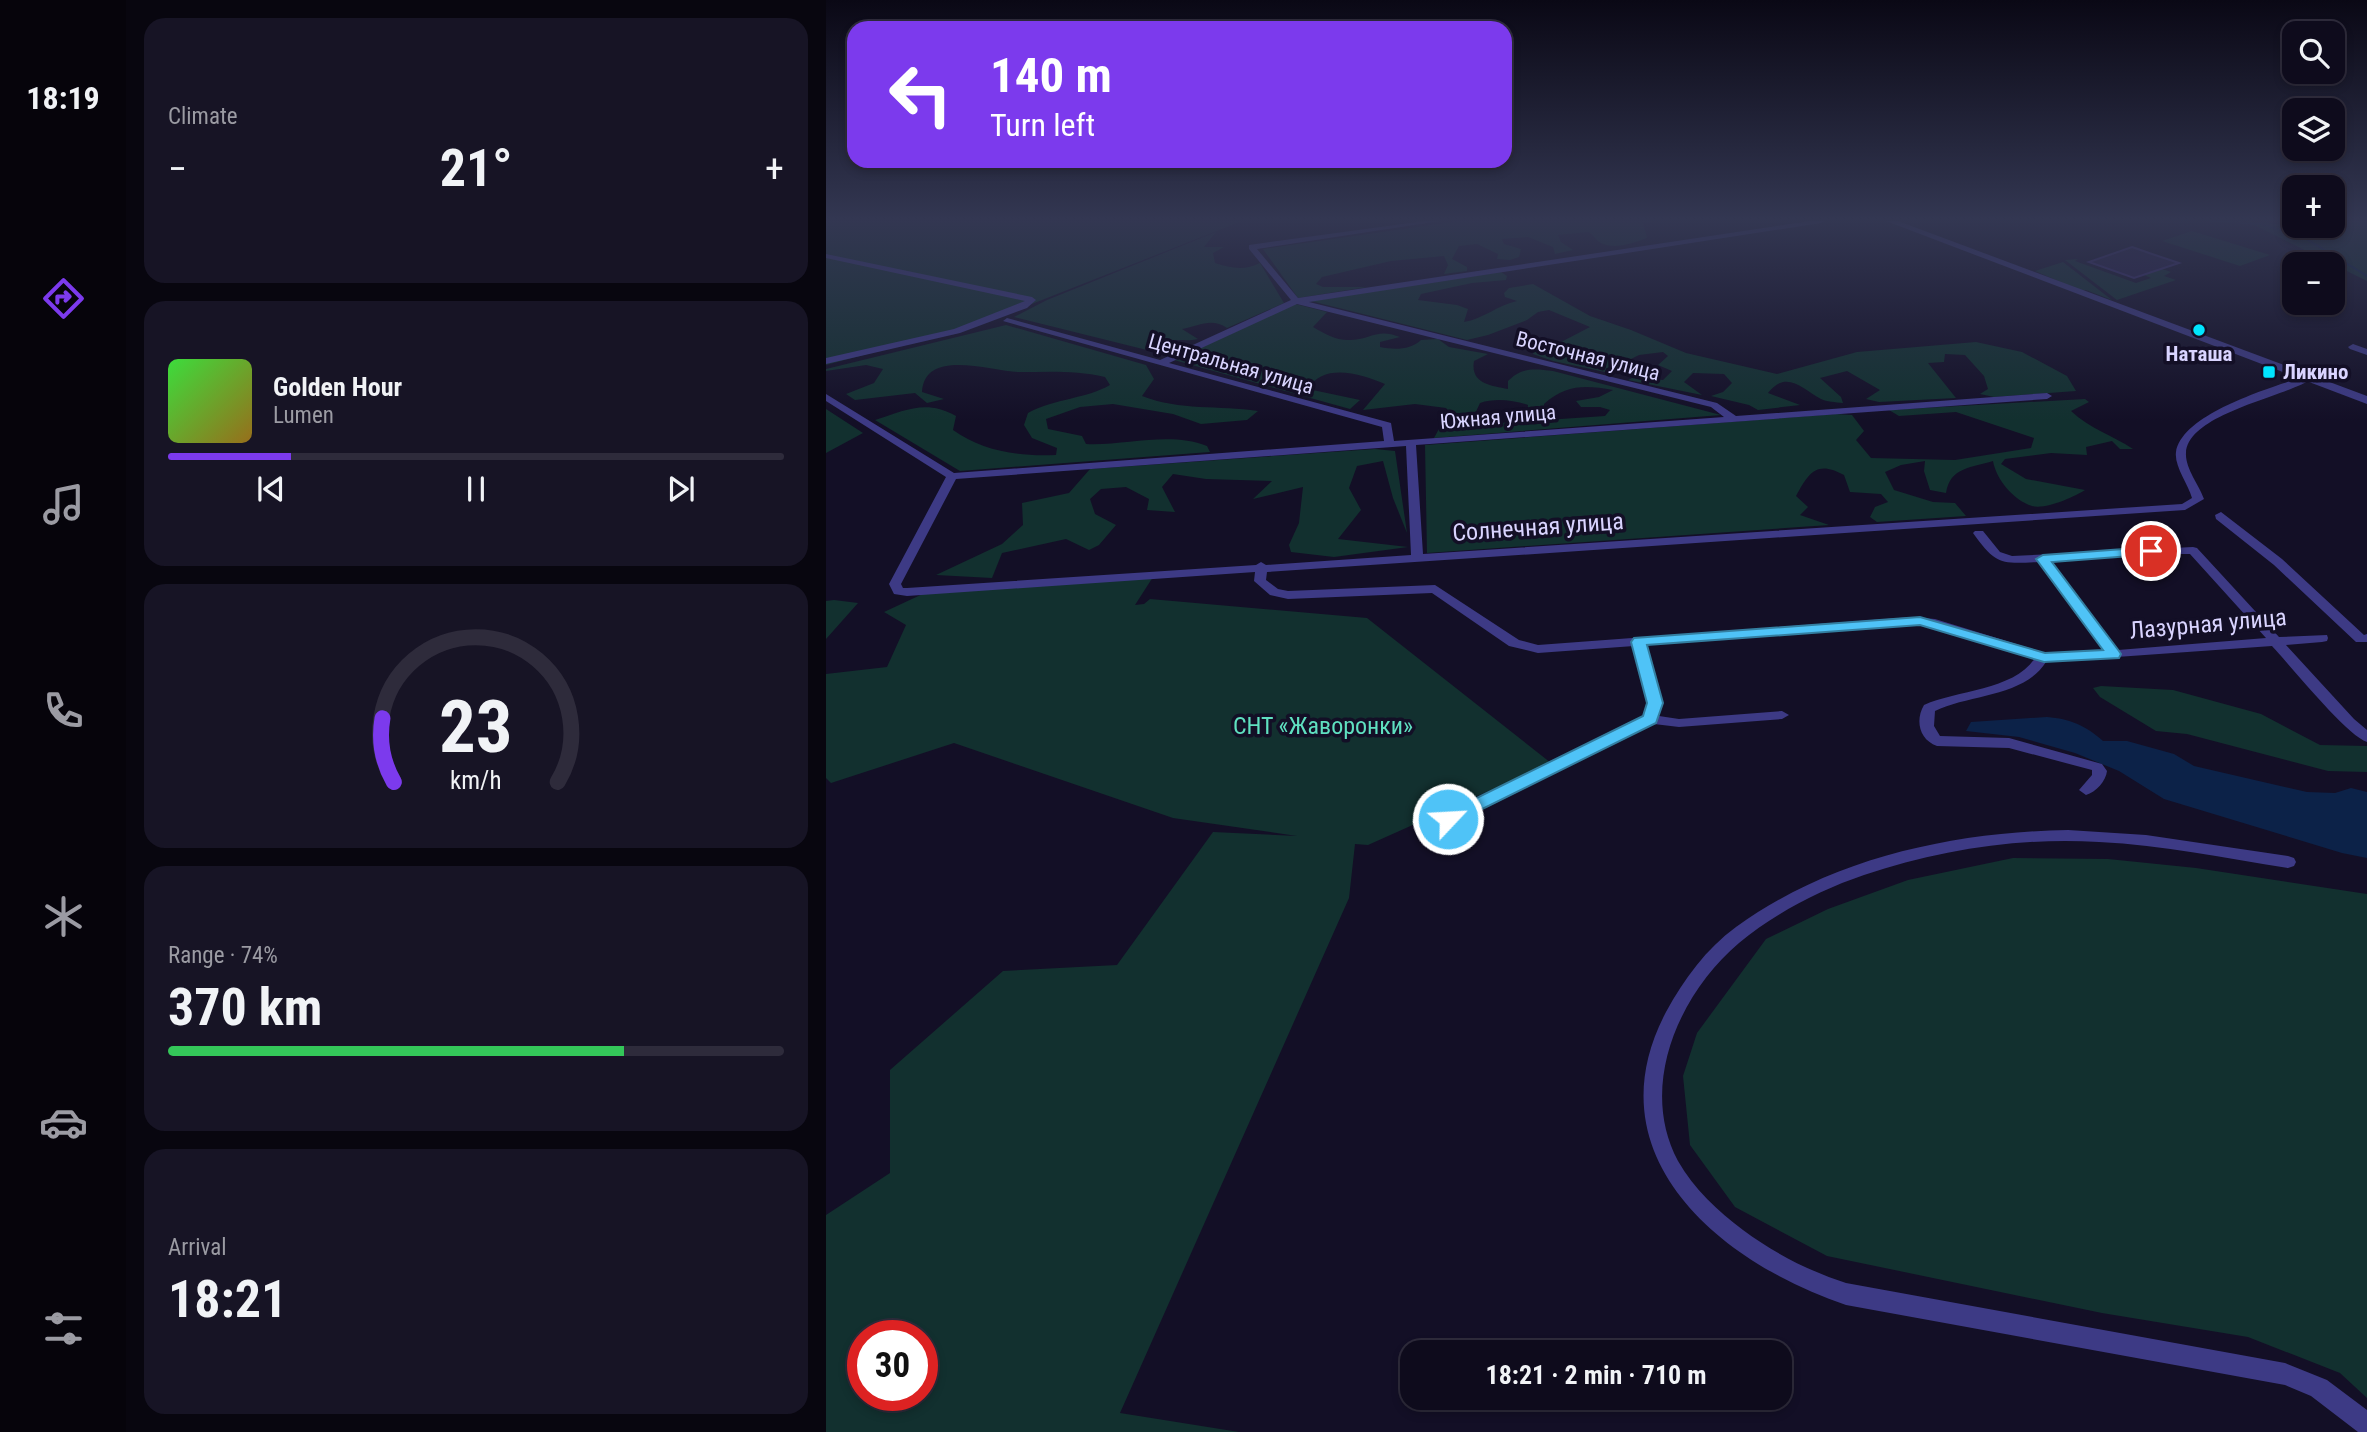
<!DOCTYPE html>
<meta charset="utf-8">
<style>
:root{--surface:#0e0b1c;--page:#171425;--text:#f1f3f6;--muted:#9b9ba3;--line:#2e2b3b;--accent:#7c3aed}
body{margin:0;font-family:"Roboto Condensed",sans-serif;background:var(--page);color:var(--text);height:100vh;display:flex;flex-direction:column;font-size:26px;white-space:nowrap}
*{box-sizing:border-box;margin:0}
p{font-size:23px;color:var(--muted)}
.icon{flex:none;width:38px;height:38px;fill:none;stroke:currentColor;stroke-width:2;stroke-linecap:round;stroke-linejoin:round}
.map{position:relative;flex:1;overflow:hidden}
.side{display:flex;flex-direction:column;gap:18px;padding:18px;background:#08060f;width:700px}
.side>*{flex:none}
.guide{position:absolute;left:21px;top:21px;width:665px;height:147px;border-radius:21px;box-shadow:0 4px 10px #0003,0 0 0 2px var(--line);background:#7c3aed;color:#fff;overflow:hidden}
.fabs{position:absolute;left:1456px;top:21px;display:grid;gap:14px}
.fabs a{display:grid;place-items:center;width:63px;height:63px;border-radius:14px;background:var(--surface);box-shadow:0 4px 10px #0003,0 0 0 2px var(--line);font-size:35px}
.speed{position:absolute;left:21px;top:1320px;display:flex;gap:14px;font-size:35px;font-weight:700;text-align:center}
.speed>*{display:grid;place-content:center;width:91px;height:91px;border-radius:50%;background:var(--surface);box-shadow:0 4px 10px #0003,0 0 0 2px var(--line);line-height:1}
.speed .limit{border:10px solid #d22;background:#fff;color:#111}
.pin{position:absolute;display:grid;place-items:center;width:60px;height:60px;color:#fff;margin:-30px;border:4px solid #fff;border-radius:50%;box-shadow:0 2px 7px #0007}
.me{position:absolute;width:77px;margin:-38px;rotate:65deg;stroke-linejoin:round;filter:drop-shadow(0 0 5px #0008)}
.turn{display:flex;align-items:center;gap:24px;height:147px;padding:0 28px;font-size:32px}
.turn .icon{width:91px;height:91px;stroke-width:2.5}
.turn b{display:block;font-size:49px;line-height:60px}
.big{font-size:52px;font-weight:700;line-height:1.1}
.side .widget{flex:1;display:flex;flex-direction:column;justify-content:center;gap:10px;min-width:0;padding:0 24px;border-radius:21px;background:var(--page)}
.side .dial{align-items:center;gap:0}
.dial svg{height:182px;overflow:visible;fill:none;stroke:var(--line);stroke-width:7;stroke-linecap:round;text-anchor:middle}
.dial text{fill:var(--text);stroke:none}
.song{display:flex;align-items:center;gap:21px}
.cover{width:84px;height:84px;border-radius:10px;background:linear-gradient(135deg,hsl(120 70% 55%),hsl(40 70% 35%))}
.played{height:7px;border-radius:4px;background:linear-gradient(90deg,var(--accent) 20%,var(--line) 20%)}
.keys{display:flex;justify-content:space-around;direction:ltr}
.heat{display:flex;justify-content:space-between;align-items:center;font-size:38px;direction:ltr}
.charge{height:10px;border-radius:5px;background:linear-gradient(90deg,#34c759 74%,var(--line) 0)}
.trip{position:absolute;left:574px;top:1340px;width:392px;height:70px;border-radius:21px;background:var(--surface);box-shadow:0 4px 10px #0003,0 0 0 2px var(--line);font-weight:700;line-height:70px;text-align:center}
main{display:flex;flex:1;min-height:0}
.tab-bar{display:flex;flex-direction:column;width:126px;justify-content:space-around;align-items:center;background:#06040b;color:var(--muted)}
.tab-bar .icon{width:49px;height:49px}
.tab-bar .selected{color:var(--accent)}
.tab-bar b{font-size:32px;color:var(--text)}
.map>svg:first-child{display:block}
.green{fill:#12302f;fill-rule:evenodd}
.water{fill:#0c2248}
.lines{fill:none;stroke-linecap:round;stroke-linejoin:round}
.stream{stroke:#0c2248;stroke-width:2}
.building{fill:#241b47;stroke:#3b2d73;stroke-width:2}
.minor{fill:#3d3a85;fill-rule:evenodd}
.tertiary{fill:#3d3a85;fill-rule:evenodd}
.route{fill:#4fc3f7;stroke:#337fa1;stroke-width:2}
.poi-dot{fill:#00e5ff;stroke:#130f26;stroke-width:2.5}
.labels{text-anchor:middle;stroke-width:7;stroke-linejoin:round;paint-order:stroke}
.far-poi-label{font-size:21px;font-weight:bold;fill:#d9d4ff;stroke:#130f26}
.far-street-label{font-size:21px;fill:#d9d4ff;stroke:#130f26}
.street-label{font-size:24px;fill:#d9d4ff;stroke:#130f26}
.park-label{font-size:24px;fill:#5fe0c0;stroke:#130f26}
</style>
<main>
<nav class="tab-bar">
<b>18:19</b>
<svg class="icon selected" aria-label="directions" viewBox="0 0 24 24"><path d="M12 3l9 9-9 9-9-9zM9 14v-3h6M13 9l2 2-2 2"/></svg>
<svg class="icon" aria-label="music" viewBox="0 0 24 24"><path d="M9 18V5l10-2v13"/><circle cx="6" cy="18" r="3"/><circle cx="16" cy="16" r="3"/></svg>
<svg class="icon" aria-label="phone" viewBox="0 0 24 24"><path d="M5 4h4l2 5-3 2q2 4 5 5l2-3 5 2v4C11 20 4 13 5 4z"/></svg>
<svg class="icon" aria-label="climate" viewBox="0 0 24 24"><path d="M12 3v18M4 7l16 10M4 17L20 7"/></svg>
<svg class="icon" aria-label="car" viewBox="0 0 24 24"><path d="M5 17H2v-5l4-1 3-4h7l3 4 3 1v5h-3M9 17h6M6 11h13"/><circle cx="7" cy="17" r="2"/><circle cx="17" cy="17" r="2"/></svg>
<svg class="icon" aria-label="filters" viewBox="0 0 24 24"><path d="M4 7h16M4 17h16"/><circle cx="9" cy="7" r="2"/><circle cx="15" cy="17" r="2"/></svg>
</nav>
<section class="side">
<div class="widget"><p>Climate</p>
<div class="heat"><a>−</a><b class="big">21°</b><a>+</a></div>
</div>
<div class="widget">
<div class="song"><i class="cover"></i><div><b>Golden Hour</b><p>Lumen</p></div></div>
<div class="played"></div>
<div class="keys"><svg class="icon" aria-label="previous" viewBox="0 0 24 24"><path d="M18 5L8 12l10 7zM5 5v14"/></svg><svg class="icon" aria-label="pause" viewBox="0 0 24 24"><path d="M8 5v14M16 5v14"/></svg><svg class="icon" aria-label="next" viewBox="0 0 24 24"><path d="M6 5l10 7-10 7zM19 5v14"/></svg></div>
</div>
<div class="widget dial"><svg viewBox="0 0 100 80">
<path d="M14 69A42 42 0 1 1 86 69"/>
<path d="M14 69A42 42 0 0 1 9 41" stroke="#7c3aed"/>
<text x="50" y="56" font-size="32" font-weight="700">23</text>
<text x="50" y="72" font-size="11">km/h</text>
</svg></div>
<div class="widget"><p>Range · 74%</p><b class="big">370 km</b><div class="charge"></div></div>
<div class="widget"><p>Arrival</p><b class="big">18:21</b></div>
</section>
<div class="map">
<svg width="1541" height="1432" viewBox="0 0 1541 1432">
<rect width="100%" height="100%" fill="#130f26"/>
<!-- green -->
<g class="green">
<path d="M 0,221 L 416,221 L 158,323 L 0,365 Z"/>
<path d="M 633,221 L 827,221 L 817,223 L 821,238 C 808,243 788,250 775,243 C 769,240 768,235 762,232 L 732,235 L 735,242 L 747,250 L 729,254 L 727,247 L 702,237 L 676,239 L 678,244 L 695,249 L 693,257 L 684,260 L 671,259 L 672,254 L 651,244 L 633,246 L 626,259 L 641,267 L 641,271 L 618,274 L 622,265 L 618,256 L 565,261 L 496,277 L 490,284 L 497,287 L 541,287 L 472,298 L 437,249 Z"/>
<path d="M 1420,221 L 1470,226 L 1507,226 L 1507,221 L 1541,221 L 1541,281 Z"/>
<path d="M 1366,231 L 1444,255 L 1414,266 L 1336,241 Z"/>
<path d="M 390,232 L 378,247 L 398,247 L 387,253 L 389,263 C 405,268 418,271 434,263 L 458,303 L 401,328 C 386,317 372,326 356,329 L 372,339 C 360,342 350,338 338,342 L 345,356 L 188,317 L 221,300 Z"/>
<path d="M 1252,259 L 1249,261 L 1310,283 L 1325,278 L 1309,271 L 1309,260 L 1345,272 L 1338,276 L 1350,280 L 1291,300 L 1239,260 Z"/>
<path d="M 1237,262 L 1286,300 L 1260,290 L 1256,291 L 1209,271 Z"/>
<path d="M 675,272 L 681,276 L 680,280 L 646,283 L 595,294 L 592,300 L 631,305 L 642,309 L 638,322 C 657,319 672,305 691,301 L 679,297 L 678,293 L 683,288 L 707,284 L 764,316 L 805,330 L 860,353 L 951,374 L 1031,352 L 1150,342 L 1196,352 L 1241,376 L 1250,391 L 1168,397 L 1154,394 L 1162,389 L 1158,376 L 1139,355 L 1119,354 L 1118,362 L 1102,363 L 1130,398 L 1053,402 L 1040,399 L 1054,390 L 1021,371 L 994,378 L 1015,397 L 1017,403 C 1009,402 1001,402 995,399 C 977,389 960,369 942,393 L 974,405 L 932,410 L 923,405 L 885,396 L 897,392 L 906,383 L 898,374 L 867,373 L 858,382 L 876,395 L 802,380 L 808,377 L 837,380 L 846,371 L 832,365 L 842,356 L 837,352 L 813,355 L 779,372 L 727,361 L 707,354 L 708,349 L 737,341 L 764,327 L 723,310 L 712,312 L 701,320 L 662,335 L 641,340 L 485,301 Z"/>
<path d="M 469,304 L 501,312 L 487,327 C 499,334 511,341 525,340 C 546,339 551,328 574,337 L 554,342 L 554,347 C 568,350 585,350 595,340 L 612,339 L 623,347 L 662,354 L 648,361 C 644,383 664,386 682,389 L 682,381 C 696,367 708,369 727,371 L 895,415 L 608,438 L 614,427 L 779,416 L 784,410 L 774,407 L 755,407 L 750,401 L 773,397 L 787,390 C 760,385 740,384 718,404 L 719,413 L 701,417 L 702,405 C 687,400 669,398 654,403 L 647,418 L 631,421 L 620,408 L 589,404 L 537,410 L 559,384 C 536,374 497,362 482,389 L 534,400 L 524,409 L 348,360 Z"/>
<path d="M 180,325 L 320,365 L 328,379 L 316,396 C 354,411 393,405 432,411 L 421,420 L 375,424 L 347,414 L 287,404 L 254,407 L 220,419 L 222,429 L 256,436 L 260,444 C 299,446 343,431 381,446 L 384,452 L 134,471 L 49,420 C 80,410 100,399 130,416 L 127,430 C 156,451 194,457 230,455 L 231,448 L 206,438 L 198,425 L 202,413 C 230,398 260,399 284,385 L 279,377 C 250,370 223,372 193,372 C 166,372 99,347 96,392 L 118,399 L 101,403 L 89,393 L 29,400 L 20,394 L 48,383 L 57,369 L 40,365 L 0,371 L 0,369 Z"/>
<path d="M 1259,399 L 1263,402 L 1245,411 C 1264,429 1286,435 1307,449 L 1294,449 L 1286,441 L 1260,447 L 1261,455 L 1225,453 L 1179,459 L 1175,464 L 1200,479 L 1259,490 C 1248,497 1219,510 1206,506 C 1187,500 1170,479 1167,461 C 1145,468 1124,467 1120,493 L 1104,490 L 1098,471 L 1099,461 L 1075,465 L 1059,472 L 1068,490 L 1107,502 L 1129,503 L 1140,516 L 1051,522 L 1044,517 L 1049,507 L 1062,502 L 1055,494 L 1024,492 L 1018,475 C 991,460 983,472 970,496 L 982,507 L 974,515 L 1003,525 L 601,553 L 599,445 L 1010,414 L 1026,415 L 1038,431 L 1030,440 L 1045,458 L 1129,460 L 1205,448 L 1208,438 L 1130,412 L 1073,416 L 1063,410 Z"/>
<path d="M 0,409 L 37,433 L 0,453 Z"/>
<path d="M 549,449 L 569,451 L 581,533 L 567,498 L 557,461 L 531,466 L 523,488 L 535,510 L 512,539 L 582,547 L 508,557 L 465,552 L 463,545 L 473,523 L 477,487 L 427,499 L 446,481 L 380,479 L 347,474 L 336,487 L 349,512 L 321,510 L 323,499 L 300,487 L 275,489 L 264,499 L 269,514 L 290,525 L 273,545 L 263,550 L 240,539 L 176,553 L 166,578 L 110,575 L 176,544 L 197,525 L 196,503 L 243,493 L 264,469 Z"/>
<path d="M 327,577 L 309,605 L 318,604 L 324,599 L 541,618 L 725,763 L 542,845 L 529,844 L 523,898 L 294,1413 L 413,1432 L 0,1432 L 0,1215 L 64,1173 L 64,1070 L 177,971 L 291,965 L 387,832 L 471,836 L 347,818 L 128,743 L 5,783 L 0,778 L 0,674 L 61,667 L 80,625 L 58,612 L 101,592 ZM 37,1335 L 96,1335 L 96,1395 L 37,1395 Z"/>
<path d="M 8,600 L 32,603 L 0,639 L 0,601 Z"/>
<path d="M 1275,686 L 1347,690 L 1435,714 L 1494,745 L 1541,746 L 1541,772 L 1502,771 L 1361,734 L 1330,731 L 1274,697 L 1267,688 Z"/>
<path d="M 1187,858 L 1282,859 L 1370,868 L 1541,894 L 1541,1398 L 1514,1373 L 1422,1337 L 1276,1313 L 1001,1256 L 909,1207 L 864,1145 L 857,1076 L 871,1033 L 940,939 L 1002,909 L 1082,880 Z"/>
</g>
<!-- water -->
<path class="water" d="M 1221,717 C 1244,719 1259,725 1277,741 L 1301,741 L 1348,754 L 1368,766 L 1481,792 L 1509,793 L 1525,788 L 1541,792 L 1541,858 L 1516,853 L 1338,799 L 1293,771 L 1249,753 L 1193,737 L 1140,731 L 1145,722 Z"/>
<g class="lines">
<!-- stream -->
<path class="stream" d="M 1384,221 L 1436,224 L 1479,238 L 1541,276"/>
</g>
<!-- building -->
<path class="building" d="M 1306,247 L 1326,254 L 1353,263 L 1308,278 L 1263,262 Z"/>
<g class="lines">
<!-- minor -->
<g class="minor">
<path d="M 598,221 L 614,221 L 431,249 L 472,298 L 984,221 L 998,221 L 995,223 L 483,302 L 891,403 L 910,416 L 1221,393 L 1226,396 L 1221,399 L 590,445 L 597,554 L 1356,504 L 1366,498 C 1362,484 1348,466 1350,452 C 1356,413 1447,387 1479,376 L 1487,378 C 1461,397 1362,413 1360,453 C 1359,468 1373,485 1378,499 L 1359,510 L 441,572 L 440,580 L 452,589 L 462,591 L 609,585 L 693,640 L 712,645 L 1086,617 L 1109,619 L 1226,655 L 1279,651 L 1213,562 C 1175,564 1170,565 1147,533 L 1149,531 L 1157,531 L 1174,552 L 1186,556 L 1367,547 L 1371,548 L 1453,637 L 1501,635 L 1502,638 L 1501,641 L 1496,642 L 1460,645 L 1528,719 L 1541,730 L 1541,742 C 1520,735 1464,665 1446,646 L 1220,662 C 1198,697 1144,694 1109,711 L 1108,726 L 1114,736 L 1183,738 L 1276,764 L 1281,771 C 1280,781 1270,792 1260,795 L 1253,790 L 1266,775 L 1266,770 L 1183,748 L 1111,746 C 1093,740 1089,720 1098,705 C 1131,690 1189,690 1209,658 L 1103,626 L 1086,625 L 820,645 L 834,695 L 833,716 L 853,719 L 956,711 L 963,715 L 956,719 L 853,727 L 828,724 L 599,835 L 594,834 L 591,830 L 594,826 L 817,719 C 828,697 814,668 808,646 L 712,653 L 683,646 L 606,593 L 462,599 L 444,595 L 428,581 L 429,572 L 81,596 L 68,594 L 63,584 L 120,477 L 0,401 L 0,394 L 128,473 L 558,441 L 556,427 L 177,321 L 181,318 L 334,360 L 465,300 L 423,249 L 423,245 ZM 471,304 L 885,407 L 898,417 L 568,441 L 565,423 L 343,363 ZM 580,446 L 585,555 L 440,565 L 435,562 L 430,565 L 81,588 L 77,588 L 75,584 L 130,479 ZM 1353,554 L 1364,554 L 1440,638 L 1292,650 L 1225,561 Z"/>
<path d="M 0,254 L 206,297 L 210,300 L 201,308 L 134,333 L 0,364 L 0,358 L 128,329 L 199,301 L 0,258 Z"/>
<path d="M 1527,344 L 1541,349 L 1541,355 L 1524,349 L 1522,347 Z"/>
<path d="M 1395,512 L 1456,559 L 1538,635 L 1541,634 L 1541,642 L 1530,642 L 1448,565 L 1390,519 L 1389,515 Z"/>
<path d="M 1242,830 L 1320,835 L 1462,856 L 1468,858 L 1470,862 L 1468,866 L 1462,868 C 1399,858 1337,845 1273,842 C 1194,837 1113,850 1038,875 C 994,890 949,913 913,943 C 853,994 812,1086 852,1161 C 868,1189 892,1211 917,1230 C 948,1253 983,1271 1020,1283 L 1459,1363 L 1501,1380 L 1541,1410 L 1541,1432 L 1532,1432 L 1485,1396 L 1459,1385 L 1020,1305 C 895,1263 764,1156 840,1012 C 858,979 880,949 910,927 C 1005,858 1127,832 1242,830 Z"/>
</g>
<!-- tertiary -->
<path class="tertiary" d="M 1060,221 L 1072,221 L 1541,396 L 1541,404 Z"/>
</g>
<!-- sky -->
<linearGradient id="sky" x2="0" y2="1"><stop stop-color="#0a0815"/><stop offset="0.52" stop-color="#333752"/><stop offset="1" stop-color="#333752" stop-opacity="0"/></linearGradient>
<rect width="1541" height="421" fill="url(#sky)"/>
<!-- route -->
<path class="route" d="M 1325,547 L 1330,549 L 1330,554 L 1226,562 L 1293,651 L 1295,654 L 1293,658 L 1218,662 L 1094,625 L 821,645 L 837,703 L 830,723 L 628,823 L 622,825 L 613,819 L 616,815 L 817,716 L 821,703 L 805,642 L 808,638 L 1094,617 L 1219,653 L 1277,650 L 1210,559 L 1217,555 Z"/>
<!-- markers -->
<g class="poi-dot">
<circle cx="1373" cy="330" r="7"/>
<rect x="1436" y="365" width="14" height="14" rx="3.5"/>
</g>
<g class="labels">
<!-- far-poi labels -->
<g class="far-poi-label">
<text x="1373" y="361">Наташа</text>
<text x="1457" y="379" text-anchor="start">Ликино</text>
</g>
<!-- far-street labels -->
<g class="far-street-label">
<text transform="translate(762 356) rotate(14)" y="7">Восточная улица</text>
<text transform="translate(405 364) rotate(16)" y="7">Центральная улица</text>
<text transform="translate(672 417) rotate(-5)" y="7">Южная улица</text>
</g>
<!-- street labels -->
<g class="street-label">
<text transform="translate(712 527) rotate(-4)" y="8">Солнечная улица</text>
<text transform="translate(1382 624) rotate(-5)" y="8">Лазурная улица</text>
</g>
<!-- park labels -->
<g class="park-label">
<text x="497" y="734">СНТ «Жаворонки»</text>
</g>
</g>
</svg>
<div class="fabs">
<a><svg class="icon" aria-label="search" viewBox="0 0 24 24"><circle cx="10" cy="10" r="6"/><path d="M15 15l6 6"/></svg></a>
<a><svg class="icon" aria-label="layers" viewBox="0 0 24 24"><path d="M12 4l9 5-9 5-9-5zM3 14l9 5 9-5"/></svg></a>
<a>+</a>
<a>−</a>
</div>
<div class="speed"><div class="limit">30</div></div>
<div class="pin" style="left:1325px;top:551px;background:#d93025"><svg class="icon" aria-label="arrive" viewBox="0 0 24 24"><path d="M6 21V4h12l-3 4 3 4H6"/></svg></div>
<svg class="me" style="left:622px;top:819px" viewBox="-20 -20 40 40"><circle r="17" fill="#4fc3f7" stroke="#fff" stroke-width="3"/><path d="M0-11L8 9 0 5-8 9z" fill="#fff"/></svg>
<div class="trip">18:21 · 2 min · 710 m</div>
<div class="guide">
<div class="turn"><svg class="icon" aria-label="left" viewBox="0 0 24 24"><path d="M17 20v-9H6M10 6l-5 5 5 5"/></svg><div><b>140 m</b>Turn left</div></div>
</div>
</div>
</main>
